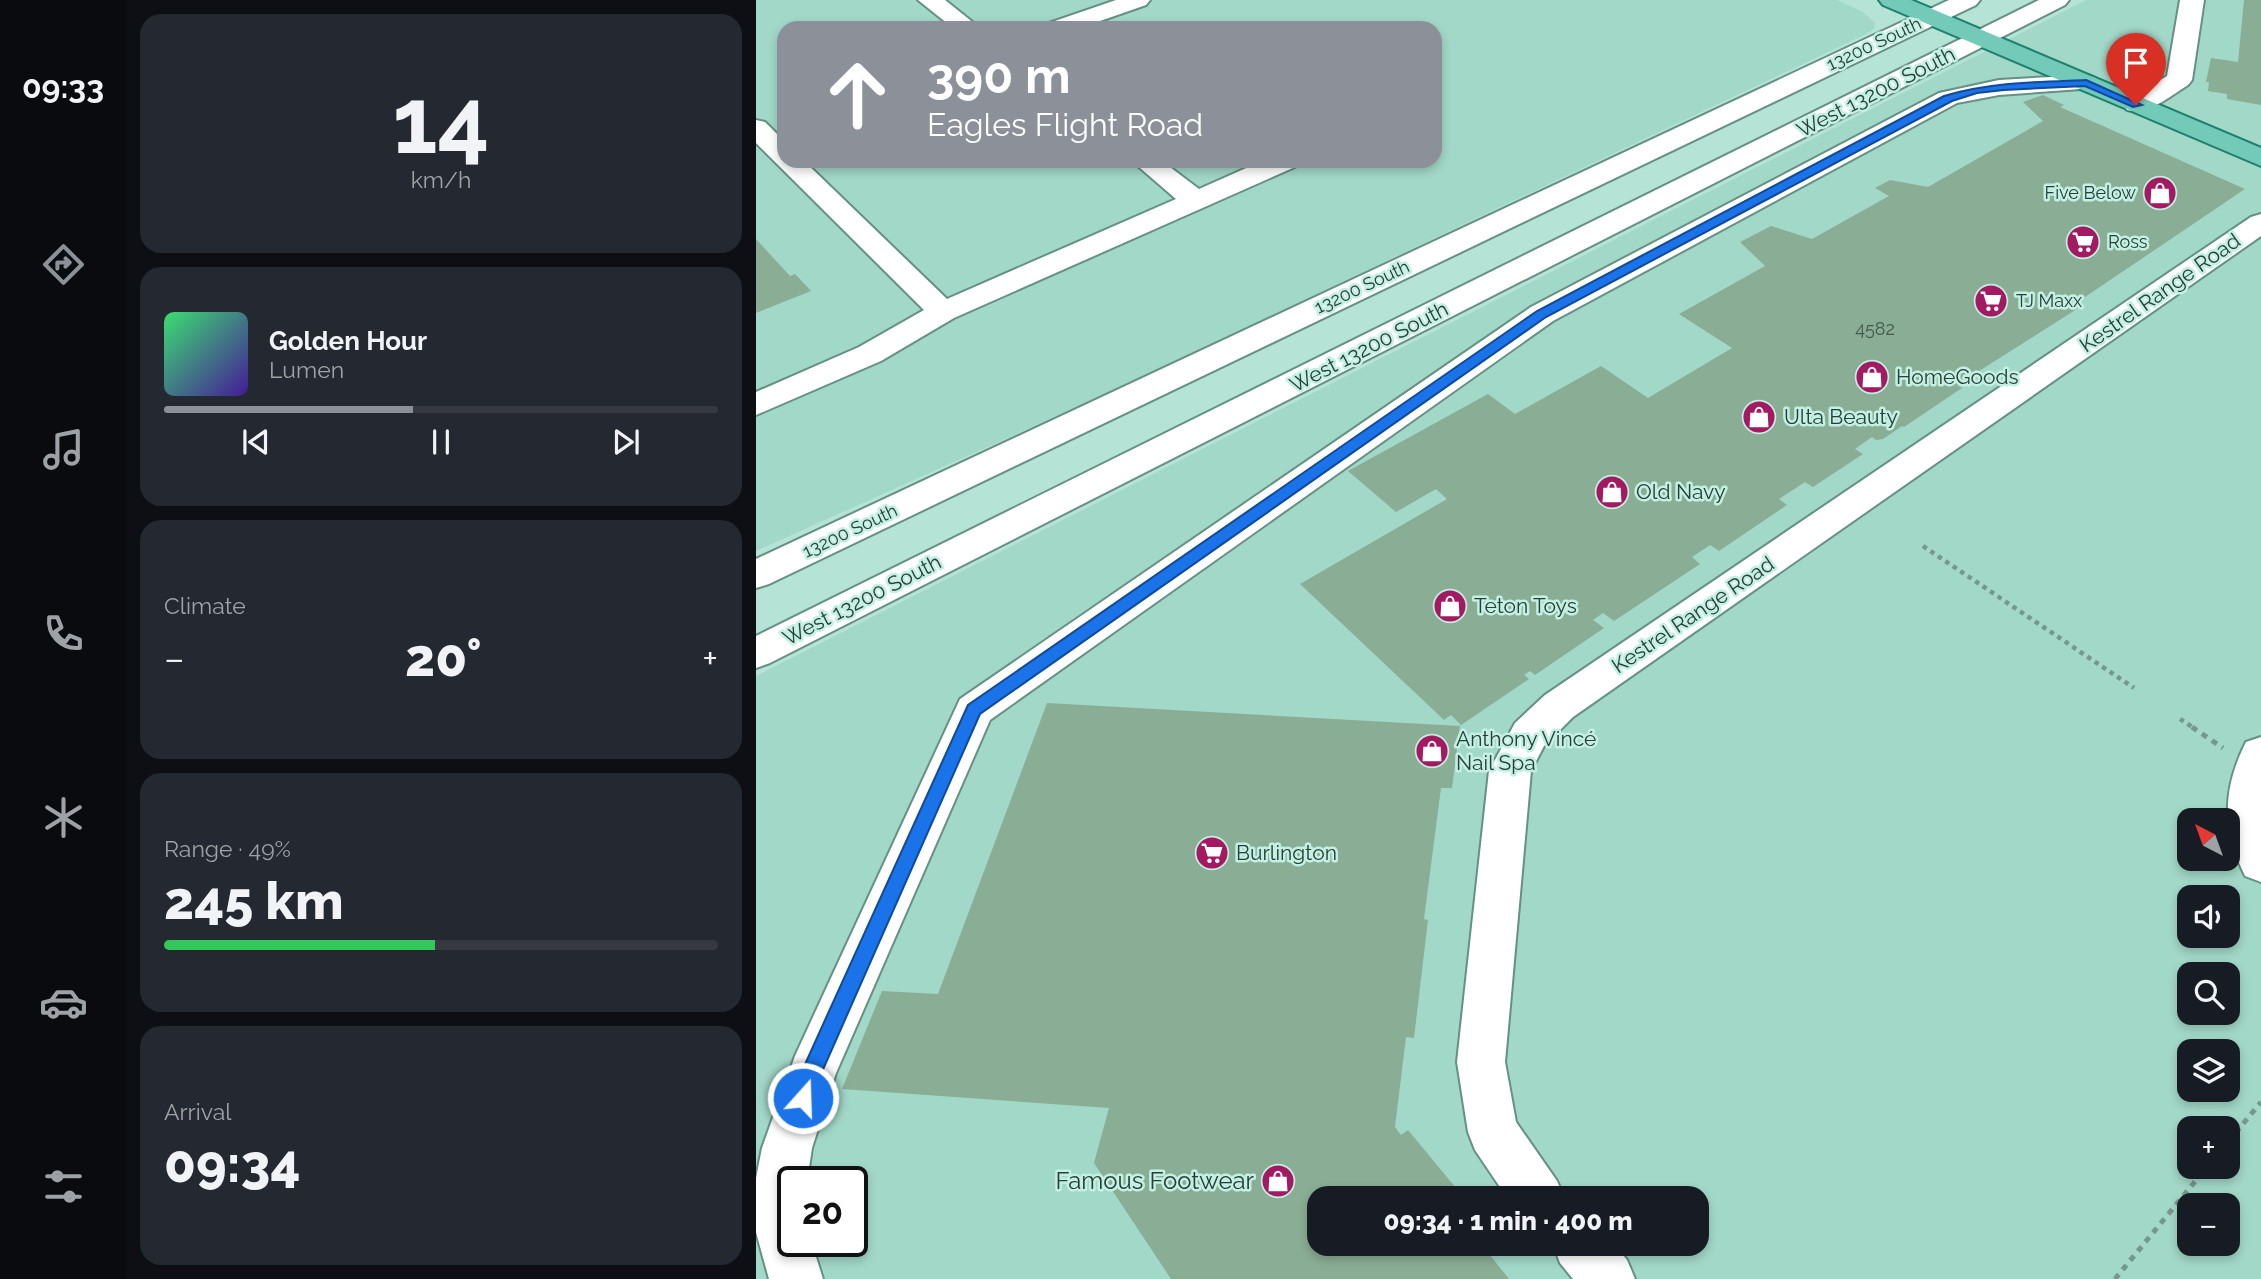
<!DOCTYPE html>
<meta charset="utf-8">
<style>
:root{--surface:#171b24;--page:#242831;--text:#f1f3f6;--muted:#9ea1a6;--line:#363941;--accent:#8c9099}
body{margin:0;font-family:Raleway,sans-serif;background:var(--page);color:var(--text);height:100vh;display:flex;flex-direction:column;font-size:26px;white-space:nowrap}
*{box-sizing:border-box;margin:0}
p{font-size:23px;color:var(--muted)}
.icon{flex:none;width:38px;height:38px;fill:none;stroke:currentColor;stroke-width:2;stroke-linecap:round;stroke-linejoin:round}
.map{position:relative;flex:1;overflow:hidden}
.details{display:flex;flex-direction:column;gap:14px;padding:14px;background:#0d0f14;width:630px}
.details>*{flex:none}
.hud{position:absolute;left:21px;top:21px;width:665px;height:147px;border-radius:21px;box-shadow:0 4px 10px #0003;background:#8c9099;color:#fff;overflow:hidden}
.needle{width:46px;rotate:319deg}
.fabs{position:absolute;left:1421px;top:808px;display:grid;gap:14px}
.fabs a{display:grid;place-items:center;width:63px;height:63px;border-radius:14px;background:var(--surface);box-shadow:0 4px 10px #0003;font-size:35px}
.speed{position:absolute;left:21px;top:1166px;display:flex;gap:14px;font-size:35px;font-weight:700;text-align:center}
.speed>*{display:grid;place-content:center;width:91px;height:91px;border-radius:50%;background:var(--surface);box-shadow:0 4px 10px #0003;line-height:1}
.speed .limit{border:4px solid #111;border-radius:10px;background:#fff;color:#111}
.pin{position:absolute;display:grid;place-items:center;width:60px;height:60px;color:#fff;margin:-72px -30px;border-radius:50% 50% 50% 0;rotate:-45deg;box-shadow:0 0 7px #0007}
.pin .icon{rotate:45deg}
.me{position:absolute;width:77px;margin:-38px;rotate:20deg;stroke-linejoin:round;filter:drop-shadow(0 0 5px #0008)}
.turn{display:flex;align-items:center;gap:24px;height:147px;padding:0 35px;font-size:32px}
.turn .icon{width:91px;height:91px;stroke-width:2.5}
.turn b{display:block;font-size:49px;line-height:60px}
.big{font-size:52px;font-weight:800;line-height:1.1}
.details .tile{flex:1;display:flex;flex-direction:column;justify-content:center;gap:10px;min-width:0;padding:0 24px;border-radius:21px;background:var(--page)}
.details .dial{align-items:center;gap:0}
.dial b{font-size:91px;line-height:1}
.song{display:flex;align-items:center;gap:21px}
.cover{width:84px;height:84px;border-radius:10px;background:linear-gradient(135deg,hsl(140 70% 55%),hsl(260 70% 35%))}
.played{height:7px;border-radius:4px;background:linear-gradient(90deg,var(--accent) 45%,var(--line) 45%)}
.keys{display:flex;justify-content:space-around;direction:ltr}
.heat{display:flex;justify-content:space-between;align-items:center;font-size:38px;direction:ltr}
.charge{height:10px;border-radius:5px;background:linear-gradient(90deg,#34c759 49%,var(--line) 0)}
.trip{position:absolute;left:551px;top:1186px;width:402px;height:70px;border-radius:21px;background:var(--surface);box-shadow:0 4px 10px #0003;font-weight:800;line-height:70px;text-align:center}
main{display:flex;flex:1;min-height:0}
.menu{display:flex;flex-direction:column;width:126px;justify-content:space-around;align-items:center;background:#090b0e;color:var(--muted)}
.menu .icon{width:49px;height:49px}
.menu .active{color:var(--accent)}
.menu b{font-size:32px;color:var(--text)}
.map>svg:first-child{display:block}
.built{fill:#a2d8c8;fill-rule:evenodd}
.building{fill:#8aad95}
.lines{fill:none;stroke-linecap:round;stroke-linejoin:round}
.minor-casing{stroke:#659084;stroke-width:4}
.major-casing{stroke:#1e816d;stroke-width:4}
.path-far1{stroke:#76978d;stroke-width:4.5;stroke-dasharray:4.5 4.5;stroke-linecap:butt}
.path{stroke:#76978d;stroke-width:5;stroke-dasharray:6 6;stroke-linecap:butt}
.minor{fill:#fff;fill-rule:evenodd}
.major{fill:#74cab9;fill-rule:evenodd}
.route{fill:#1a73e8;stroke:#114b97;stroke-width:2}
.labels{text-anchor:middle;stroke-width:5;stroke-linejoin:round;paint-order:stroke}
.far-street-label{font-size:18px;fill:#2b3d38;stroke:#c2f0e2}
.far-poi-label{font-size:18px;fill:#2b3d38;stroke:#c2f0e2;text-anchor:start}
.number-label{font-size:18px;fill:#43594f}
.street-label{font-size:21px;fill:#2b3d38;stroke:#c2f0e2}
.poi-label{font-size:21px;fill:#2b3d38;stroke:#c2f0e2;text-anchor:start}
.near-poi-label{font-size:24px;fill:#2b3d38;stroke:#c2f0e2;text-anchor:end}
</style>
<main>
<nav class="menu">
<b>09:33</b>
<svg class="icon active" aria-label="directions" viewBox="0 0 24 24"><path d="M12 3l9 9-9 9-9-9zM9 14v-3h6M13 9l2 2-2 2"/></svg>
<svg class="icon" aria-label="music" viewBox="0 0 24 24"><path d="M9 18V5l10-2v13"/><circle cx="6" cy="18" r="3"/><circle cx="16" cy="16" r="3"/></svg>
<svg class="icon" aria-label="phone" viewBox="0 0 24 24"><path d="M5 4h4l2 5-3 2q2 4 5 5l2-3 5 2v4C11 20 4 13 5 4z"/></svg>
<svg class="icon" aria-label="climate" viewBox="0 0 24 24"><path d="M12 3v18M4 7l16 10M4 17L20 7"/></svg>
<svg class="icon" aria-label="car" viewBox="0 0 24 24"><path d="M5 17H2v-5l4-1 3-4h7l3 4 3 1v5h-3M9 17h6M6 11h13"/><circle cx="7" cy="17" r="2"/><circle cx="17" cy="17" r="2"/></svg>
<svg class="icon" aria-label="filters" viewBox="0 0 24 24"><path d="M4 7h16M4 17h16"/><circle cx="9" cy="7" r="2"/><circle cx="15" cy="17" r="2"/></svg>
</nav>
<section class="details">
<div class="tile dial"><b>14</b><p>km/h</p></div>
<div class="tile">
<div class="song"><i class="cover"></i><div><b>Golden Hour</b><p>Lumen</p></div></div>
<div class="played"></div>
<div class="keys"><svg class="icon" aria-label="previous" viewBox="0 0 24 24"><path d="M18 5L8 12l10 7zM5 5v14"/></svg><svg class="icon" aria-label="pause" viewBox="0 0 24 24"><path d="M8 5v14M16 5v14"/></svg><svg class="icon" aria-label="next" viewBox="0 0 24 24"><path d="M6 5l10 7-10 7zM19 5v14"/></svg></div>
</div>
<div class="tile"><p>Climate</p>
<div class="heat"><a>−</a><b class="big">20°</b><a>+</a></div>
</div>
<div class="tile"><p>Range · 49%</p><b class="big">245 km</b><div class="charge"></div></div>
<div class="tile"><p>Arrival</p><b class="big">09:34</b></div>
</section>
<div class="map">
<svg width="1505" height="1279" viewBox="0 0 1505 1279">
<rect width="100%" height="100%" fill="#b5e3d5"/>
<!-- built -->
<g class="built">
<path d="M 0,0 L 1081,0 L 1107,12 L 1119,23 L 1118,29 L 1110,34 L 349,394 L 0,551 ZM 28,28 L 679,28 L 679,161 L 28,161 Z"/>
<path d="M 1330,0 L 1505,0 L 1505,1279 L 0,1279 L 0,676 ZM 1433,821 L 1472,821 L 1472,859 L 1433,859 ZM 1433,898 L 1472,898 L 1472,936 L 1433,936 ZM 1433,975 L 1472,975 L 1472,1013 L 1433,1013 ZM 1433,1052 L 1472,1052 L 1472,1090 L 1433,1090 ZM 1433,1129 L 1472,1129 L 1472,1167 L 1433,1167 ZM 37,1181 L 96,1181 L 96,1241 L 37,1241 ZM 564,1199 L 942,1199 L 942,1244 L 564,1244 ZM 1433,1206 L 1472,1206 L 1472,1244 L 1433,1244 Z"/>
</g>
<!-- building -->
<g class="building">
<path d="M 1488,0 L 1505,0 L 1505,105 L 1471,99 L 1471,94 L 1452,91 L 1453,82 L 1450,82 L 1455,58 L 1482,62 Z"/>
<path d="M 1287,95 L 1308,105 L 1304,107 L 1489,189 L 1329,297 L 1326,296 L 1316,303 L 1324,307 L 1201,385 L 1206,388 L 1148,427 L 1146,426 L 1127,439 L 1120,440 L 1116,437 L 1099,449 L 1107,454 L 1057,487 L 1049,482 L 1023,499 L 1031,505 L 963,551 L 954,545 L 936,557 L 944,564 L 858,621 L 847,613 L 837,620 L 848,628 L 779,675 L 774,671 L 768,675 L 773,679 L 705,725 L 695,715 L 688,720 L 544,584 L 691,499 L 680,489 L 640,512 L 592,471 L 732,394 L 759,414 L 845,366 L 892,398 L 976,348 L 923,314 L 1009,266 L 984,242 L 1015,226 L 1056,239 L 1133,196 L 1119,188 L 1134,180 L 1172,187 L 1287,121 L 1267,102 Z"/>
<path d="M 0,239 L 34,276 L 39,274 L 55,291 L 0,313 Z"/>
<path d="M 291,703 L 704,726 L 696,788 L 685,788 L 668,919 L 672,920 L 658,1038 L 650,1037 L 639,1127 L 645,1135 L 652,1130 L 709,1199 L 564,1199 L 564,1244 L 725,1244 L 753,1279 L 415,1279 L 338,1163 L 353,1108 L 86,1089 L 126,991 L 182,994 Z"/>
</g>
<g class="lines">
<defs>
<g id="minor">
<path d="M 162,0 L 189,0 L 224,28 L 197,28 Z"/>
<path d="M 360,0 L 394,0 L 390,5 L 324,28 L 289,28 L 293,23 Z"/>
<path d="M 1193,0 L 1224,0 L 1220,5 L 13,584 L 0,588 L 0,559 Z"/>
<path d="M 1283,0 L 1313,0 L 1309,5 L 14,663 L 0,668 L 0,636 Z"/>
<path d="M 1424,0 L 1448,0 L 1436,80 L 1432,85 C 1414,96 1392,116 1371,110 L 1367,105 L 1371,100 L 1411,76 Z"/>
<path d="M 1330,75 L 1339,78 L 1343,83 L 1339,88 L 1243,95 L 1201,103 L 797,321 L 234,720 L 80,1073 L 56,1148 L 51,1181 L 37,1181 L 37,1241 L 55,1241 L 67,1279 L 13,1279 L 0,1232 L 0,1178 L 6,1148 L 39,1056 L 204,699 L 775,307 L 1183,93 L 1243,80 Z"/>
<path d="M 0,120 L 9,122 L 28,141 L 28,161 L 48,161 L 191,299 L 420,199 L 376,161 L 406,161 L 443,189 L 506,161 L 542,161 L 539,167 L 198,318 L 125,361 L 0,415 L 0,392 L 103,347 L 168,310 L 0,143 Z"/>
<path d="M 1505,214 L 1505,236 L 817,717 L 788,746 L 775,771 L 749,1062 L 760,1122 L 801,1181 L 809,1199 L 752,1199 L 719,1150 L 712,1132 L 701,1062 L 733,771 L 759,723 L 789,695 L 1495,217 Z"/>
<path d="M 1505,737 L 1505,882 L 1489,876 C 1466,828 1466,790 1490,742 Z"/>
<path d="M 797,1244 L 858,1244 L 871,1260 L 879,1279 L 817,1279 L 804,1263 Z"/>
</g>
<path id="major" d="M 1123,0 L 1155,0 L 1505,148 L 1505,166 L 1127,5 Z"/>
</defs>
<!-- minor casing -->
<use href="#minor" class="minor-casing"/>
<!-- major casing -->
<use href="#major" class="major-casing"/>
<!-- path-far1 -->
<g class="path-far1">
<path d="M 1167,546 L 1378,688"/>
<path d="M 1424,719 L 1439,729"/>
</g>
<!-- path -->
<g class="path">
<path d="M 1436,727 L 1467,748"/>
<path d="M 1472,1142 L 1505,1102"/>
<path d="M 1359,1279 L 1451,1167"/>
</g>
<!-- minor -->
<use href="#minor" class="minor"/>
<!-- major -->
<use href="#major" class="major"/>
</g>
<!-- route -->
<path class="route" d="M 1330,80 L 1386,105 L 1377,107 L 1329,86 L 1248,90 L 1221,93 L 1196,101 L 790,317 L 224,714 L 65,1074 L 54,1105 L 47,1108 L 40,1105 L 37,1098 L 45,1073 L 212,705 L 781,311 L 1188,96 C 1235,82 1282,82 1330,80 Z"/>
<!-- icons -->
<defs>
<symbol id="shop-disc" viewBox="-11 -11 22 22"><circle r="9.5" fill="#a31962" stroke="#c2f0e2"/><path d="M-5-2.5h2.3a2.7 3.5 0 0 1 5.4 0H5L5.5 6h-11ZM-1.5-2.5h3a1.5 2.3 0 0 0-3 0Z" fill="#fff"/></symbol>
<symbol id="supermarket-disc" viewBox="-11 -11 22 22"><circle r="9.5" fill="#a31962" stroke="#c2f0e2"/><path d="M-6-5.5h2.5l.6 2H6L4.5 2H-2.5L-4.4-4H-6ZM-1.5 3.2a1.3 1.3 0 1 0 .1 0ZM3 3.2a1.3 1.3 0 1 0 .1 0Z" fill="#fff"/></symbol>
</defs>
<g fill-rule="evenodd">
<use href="#shop-disc" x="1385" y="174" width="38" height="38"/>
<use href="#supermarket-disc" x="1308" y="223" width="38" height="38"/>
<use href="#supermarket-disc" x="1216" y="282" width="38" height="38"/>
<use href="#shop-disc" x="1097" y="358" width="38" height="38"/>
<use href="#shop-disc" x="984" y="398" width="38" height="38"/>
<use href="#shop-disc" x="837" y="473" width="38" height="38"/>
<use href="#shop-disc" x="675" y="587" width="38" height="38"/>
<use href="#shop-disc" x="657" y="732" width="38" height="38"/>
<use href="#supermarket-disc" x="437" y="834" width="38" height="38"/>
<use href="#shop-disc" x="503" y="1162" width="38" height="38"/>
</g>
<g class="labels">
<!-- far-street labels -->
<g class="far-street-label">
<text transform="translate(1118 44) rotate(-25)" y="6">13200 South</text>
<text transform="translate(606 287) rotate(-25)" y="6">13200 South</text>
<text transform="translate(94 531) rotate(-25)" y="6">13200 South</text>
</g>
<!-- far-poi labels -->
<g class="far-poi-label">
<text x="1380" y="199" text-anchor="end">Five Below</text>
<text x="1352" y="248">Ross</text>
<text x="1260" y="307">TJ Maxx</text>
</g>
<!-- number labels -->
<g class="number-label">
<text x="1119" y="335">4582</text>
</g>
<!-- street labels -->
<g class="street-label">
<text transform="translate(1120 92) rotate(-27)" y="7">West 13200 South</text>
<text transform="translate(1404 293) rotate(-35)" y="7">Kestrel Range Road</text>
<text transform="translate(613 347) rotate(-27)" y="7">West 13200 South</text>
<text transform="translate(106 600) rotate(-27)" y="7">West 13200 South</text>
<text transform="translate(937 615) rotate(-34)" y="7">Kestrel Range Road</text>
</g>
<!-- poi labels -->
<g class="poi-label">
<text x="1140" y="384">HomeGoods</text>
<text x="1028" y="424">Ulta Beauty</text>
<text x="880" y="499">Old Navy</text>
<text x="718" y="613">Teton Toys</text>
<text x="700" y="746">Anthony Vincé<tspan x="700" dy="24">Nail Spa</tspan></text>
<text x="480" y="860">Burlington</text>
</g>
<!-- near-poi labels -->
<g class="near-poi-label">
<text x="498" y="1189">Famous Footwear</text>
</g>
</g>
</svg>
<div class="fabs">
<a><svg class="needle" viewBox="-14 -14 28 28"><path d="M0-13l5 13h-10z" fill="#e53935"/><path d="M0 13l5-13h-10z" fill="#9ea1a6"/></svg></a>
<a><svg class="icon" aria-label="sound" viewBox="0 0 24 24"><path d="M4 9h4l5-4v14l-5-4H4zM17 9q2 3 0 6"/></svg></a>
<a><svg class="icon" aria-label="search" viewBox="0 0 24 24"><circle cx="10" cy="10" r="6"/><path d="M15 15l6 6"/></svg></a>
<a><svg class="icon" aria-label="layers" viewBox="0 0 24 24"><path d="M12 4l9 5-9 5-9-5zM3 14l9 5 9-5"/></svg></a>
<a>+</a>
<a>−</a>
</div>
<div class="speed"><div class="limit">20</div></div>
<div class="pin" style="left:1380px;top:105px;background:#d93025"><svg class="icon" aria-label="arrive" viewBox="0 0 24 24"><path d="M6 21V4h12l-3 4 3 4H6"/></svg></div>
<svg class="me" style="left:47px;top:1098px" viewBox="-20 -20 40 40"><circle r="17" fill="#1a73e8" stroke="#fff" stroke-width="3"/><path d="M0-11L8 9 0 5-8 9z" fill="#fff"/></svg>
<div class="trip">09:34 · 1 min · 400 m</div>
<div class="hud">
<div class="turn"><svg class="icon" aria-label="ahead" viewBox="0 0 24 24"><path d="M12 20V5M6 11l6-6 6 6"/></svg><div><b>390 m</b>Eagles Flight Road</div></div>
</div>
</div>
</main>
